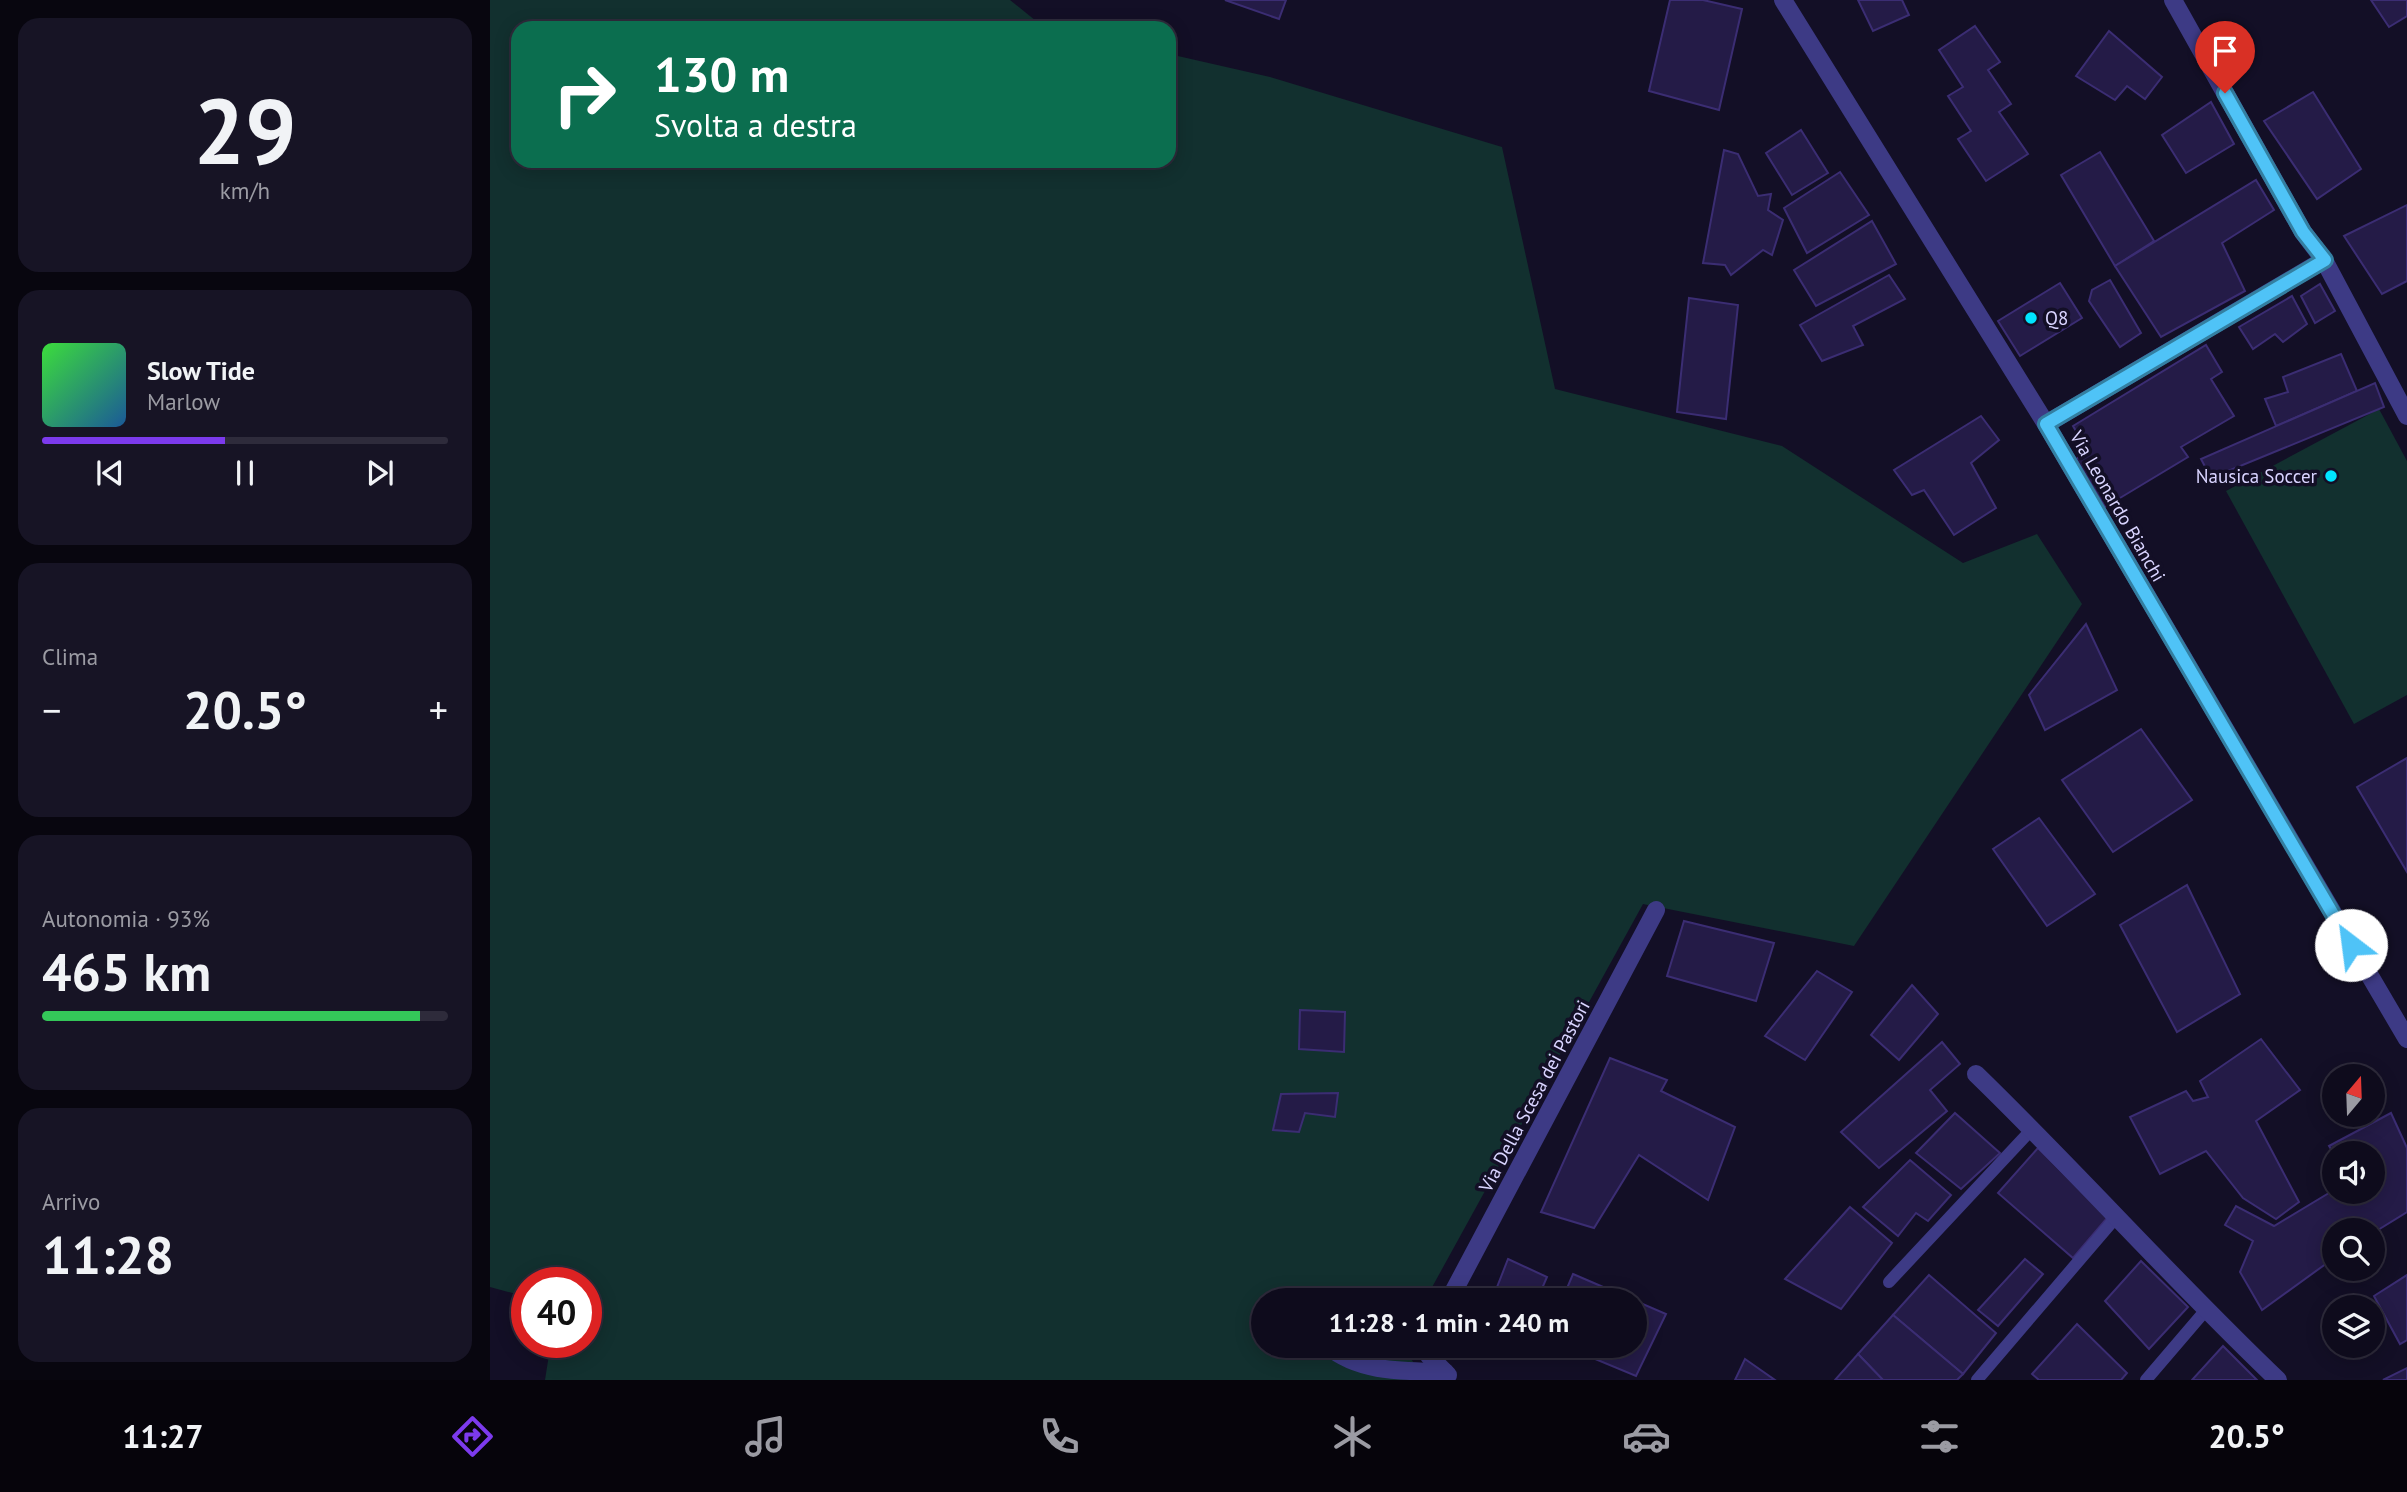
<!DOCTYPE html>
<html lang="it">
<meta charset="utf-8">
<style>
:root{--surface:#0e0b1c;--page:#171425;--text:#f1f3f6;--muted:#9b9ba3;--line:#2e2b3b;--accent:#7c3aed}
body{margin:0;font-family:"PT Sans",sans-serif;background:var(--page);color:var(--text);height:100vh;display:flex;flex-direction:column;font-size:26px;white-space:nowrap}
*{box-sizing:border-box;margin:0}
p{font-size:23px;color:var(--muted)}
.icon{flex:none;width:38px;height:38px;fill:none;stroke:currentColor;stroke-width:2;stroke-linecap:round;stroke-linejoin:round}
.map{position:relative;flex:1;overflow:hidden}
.panel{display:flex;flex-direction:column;gap:18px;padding:18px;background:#08060f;width:490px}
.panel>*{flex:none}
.guide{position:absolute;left:21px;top:21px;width:665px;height:147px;border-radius:21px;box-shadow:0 4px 18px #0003,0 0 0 2px var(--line);background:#0b6e4f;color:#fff;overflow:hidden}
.needle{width:46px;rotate:19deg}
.tools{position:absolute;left:1832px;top:1064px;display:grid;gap:14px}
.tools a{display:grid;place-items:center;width:63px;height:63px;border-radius:50%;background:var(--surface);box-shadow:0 4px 18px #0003,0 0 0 2px var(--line);font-size:35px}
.speed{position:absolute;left:21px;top:1267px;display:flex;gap:14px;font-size:35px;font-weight:700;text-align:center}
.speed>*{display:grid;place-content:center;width:91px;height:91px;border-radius:50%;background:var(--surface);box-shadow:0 4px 18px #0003,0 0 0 2px var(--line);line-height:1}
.speed .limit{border:10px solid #d22;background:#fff;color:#111}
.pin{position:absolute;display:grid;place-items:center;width:60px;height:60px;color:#fff;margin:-72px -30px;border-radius:50% 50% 50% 0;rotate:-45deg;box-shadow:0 0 7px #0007}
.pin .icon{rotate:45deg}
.me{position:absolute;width:77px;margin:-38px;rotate:330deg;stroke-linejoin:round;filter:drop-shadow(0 0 5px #0008)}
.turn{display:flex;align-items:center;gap:24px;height:147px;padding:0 28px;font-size:32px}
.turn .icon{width:91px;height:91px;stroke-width:2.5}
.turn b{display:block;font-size:49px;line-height:60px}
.big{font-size:52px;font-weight:600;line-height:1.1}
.panel .card{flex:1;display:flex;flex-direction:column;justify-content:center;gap:10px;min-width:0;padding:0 24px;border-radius:21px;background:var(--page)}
.panel .dial{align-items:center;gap:0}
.dial b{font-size:91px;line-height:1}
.song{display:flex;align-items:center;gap:21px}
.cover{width:84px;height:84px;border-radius:10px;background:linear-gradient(135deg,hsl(120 70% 55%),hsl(210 70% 35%))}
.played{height:7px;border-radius:4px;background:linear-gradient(90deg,var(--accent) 45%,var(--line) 45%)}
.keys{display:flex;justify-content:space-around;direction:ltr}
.heat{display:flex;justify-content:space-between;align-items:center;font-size:38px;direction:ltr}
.charge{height:10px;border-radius:5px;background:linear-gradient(90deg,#34c759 93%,var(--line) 0)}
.trip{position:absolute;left:761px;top:1288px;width:396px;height:70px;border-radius:35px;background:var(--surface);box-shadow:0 4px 18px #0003,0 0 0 2px var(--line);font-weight:600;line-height:70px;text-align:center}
.menu{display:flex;height:112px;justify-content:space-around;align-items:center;background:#06040b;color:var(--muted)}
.menu .icon{width:49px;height:49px}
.menu .selected{color:var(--accent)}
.menu b{font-size:32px;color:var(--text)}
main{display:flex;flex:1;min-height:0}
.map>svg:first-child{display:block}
.green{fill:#12302f}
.building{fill:#241b47;stroke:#3b2d73;stroke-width:2}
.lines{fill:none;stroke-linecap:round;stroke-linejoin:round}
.service{stroke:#3d3a85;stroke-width:12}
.minor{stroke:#3d3a85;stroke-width:18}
.tertiary{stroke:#3d3a85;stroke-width:18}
.route-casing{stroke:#337fa1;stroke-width:18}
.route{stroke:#4fc3f7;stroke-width:12}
.poi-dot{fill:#00e5ff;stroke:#130f26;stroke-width:2.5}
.labels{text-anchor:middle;stroke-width:7;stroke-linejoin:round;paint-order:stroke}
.poi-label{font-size:19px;fill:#d9d4ff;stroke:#130f26;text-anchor:start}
.street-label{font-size:19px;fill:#d9d4ff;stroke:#130f26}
</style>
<main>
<section class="panel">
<div class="card dial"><b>29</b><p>km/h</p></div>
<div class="card">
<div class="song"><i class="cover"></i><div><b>Slow Tide</b><p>Marlow</p></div></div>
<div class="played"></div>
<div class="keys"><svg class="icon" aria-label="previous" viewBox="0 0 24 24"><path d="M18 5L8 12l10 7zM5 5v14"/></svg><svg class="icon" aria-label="pause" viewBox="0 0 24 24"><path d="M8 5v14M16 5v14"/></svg><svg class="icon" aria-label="next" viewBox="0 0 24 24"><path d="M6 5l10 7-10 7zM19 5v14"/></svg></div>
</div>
<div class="card"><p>Clima</p>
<div class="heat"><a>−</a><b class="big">20.5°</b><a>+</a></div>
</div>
<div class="card"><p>Autonomia · 93%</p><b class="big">465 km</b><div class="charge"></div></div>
<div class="card"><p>Arrivo</p><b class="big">11:28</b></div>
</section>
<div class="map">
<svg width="1917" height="1380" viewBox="0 0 1917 1380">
<rect width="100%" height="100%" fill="#130f26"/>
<!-- green -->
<g class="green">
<path d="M 0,0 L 520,0 L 551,25 L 562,28 L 28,28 L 28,161 L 679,161 L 679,54 L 780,77 L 1012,147 L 1065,389 L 1292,446 L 1473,563 L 1547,534 L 1592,604 L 1364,946 L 1153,904 L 935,1300 L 774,1300 L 774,1346 L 911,1346 L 937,1380 L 55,1380 L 61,1342 L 96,1342 L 96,1283 L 37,1283 L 37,1297 L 0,1287 Z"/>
<path d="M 1889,409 L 1917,461 L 1917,695 L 1864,724 L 1736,491 Z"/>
</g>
<!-- building -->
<g class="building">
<path d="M 735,0 L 796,0 L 789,19 Z"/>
<path d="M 1180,0 L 1213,0 L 1252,9 L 1229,110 L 1159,91 Z"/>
<path d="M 1368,0 L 1412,0 L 1419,15 L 1383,31 Z"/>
<path d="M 1881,0 L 1917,0 L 1917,16 L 1899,27 Z"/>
<path d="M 1485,26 L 1510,62 L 1498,70 L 1521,104 L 1509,112 L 1538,154 L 1496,181 L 1468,139 L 1481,131 L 1458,96 L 1473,87 L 1449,50 Z"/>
<path d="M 1619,31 L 1672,77 L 1655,99 L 1637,86 L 1625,100 L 1586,76 Z"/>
<path d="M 1823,92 L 1871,169 L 1827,199 L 1774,121 Z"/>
<path d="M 1721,102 L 1744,144 L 1696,173 L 1672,135 Z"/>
<path d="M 1311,130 L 1338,173 L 1302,195 L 1276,153 Z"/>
<path d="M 1234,150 L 1248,154 L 1268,196 L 1281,194 L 1278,210 L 1293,220 L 1282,255 L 1273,250 L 1241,275 L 1235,265 L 1213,263 Z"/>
<path d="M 1610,152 L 1664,241 L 1625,266 L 1571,175 Z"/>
<path d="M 1350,172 L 1379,215 L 1317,253 L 1294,208 Z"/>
<path d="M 1766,180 L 1784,210 L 1732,243 L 1755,291 L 1671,337 L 1625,266 Z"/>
<path d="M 1917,205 L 1917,281 L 1892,294 L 1854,236 Z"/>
<path d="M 1382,221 L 1406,264 L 1326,306 L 1304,270 Z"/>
<path d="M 1399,275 L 1415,299 L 1363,326 L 1373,345 L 1332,361 L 1310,325 Z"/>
<path d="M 1620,280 L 1651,333 L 1630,347 L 1599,301 L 1602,290 Z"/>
<path d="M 1570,283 L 1592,318 L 1530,356 L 1508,321 Z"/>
<path d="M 1830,284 L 1845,311 L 1825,323 L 1811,296 Z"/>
<path d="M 1802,296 L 1817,324 L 1793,342 L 1785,334 L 1763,349 L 1749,327 Z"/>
<path d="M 1199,298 L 1248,305 L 1236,419 L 1187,412 Z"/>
<path d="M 1716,345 L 1732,372 L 1721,379 L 1744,416 L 1691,447 L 1698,457 L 1615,507 L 1586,459 L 1598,451 L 1583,426 Z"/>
<path d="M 1851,354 L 1867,391 L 1786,426 L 1775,399 L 1798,392 L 1793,377 Z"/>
<path d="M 1885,383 L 1894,407 L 1721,478 L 1711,459 Z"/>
<path d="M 1491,416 L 1509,440 L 1481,463 L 1506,508 L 1464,535 L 1434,490 L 1422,495 L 1404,470 Z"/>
<path d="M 1596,624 L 1627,690 L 1555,730 L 1539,695 Z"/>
<path d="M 1651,729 L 1702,800 L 1623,852 L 1572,780 Z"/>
<path d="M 1917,758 L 1917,872 L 1867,787 Z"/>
<path d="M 1549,818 L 1605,894 L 1557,926 L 1503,849 Z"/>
<path d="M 1697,885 L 1750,994 L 1687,1032 L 1630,925 Z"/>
<path d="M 1194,921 L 1284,943 L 1266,1001 L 1177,976 Z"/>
<path d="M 1327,971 L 1362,992 L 1315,1060 L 1275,1036 Z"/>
<path d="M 1422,985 L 1448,1014 L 1409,1060 L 1381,1035 Z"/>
<path d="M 810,1010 L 855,1012 L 854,1052 L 809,1049 Z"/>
<path d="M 1771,1039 L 1810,1090 L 1766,1121 L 1809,1202 L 1786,1219 L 1753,1198 L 1716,1151 L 1670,1174 L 1640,1117 L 1696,1091 L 1703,1101 L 1718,1097 L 1710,1081 Z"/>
<path d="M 1452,1042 L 1470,1064 L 1440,1090 L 1457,1111 L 1389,1168 L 1351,1132 Z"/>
<path d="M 1120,1058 L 1177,1080 L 1171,1091 L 1245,1127 L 1218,1200 L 1149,1155 L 1104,1228 L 1051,1212 Z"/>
<path d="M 848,1093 L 845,1117 L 815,1113 L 809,1132 L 783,1130 L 791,1094 Z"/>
<path d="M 1465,1113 L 1510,1153 L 1471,1189 L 1426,1153 Z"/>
<path d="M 1901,1113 L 1917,1148 L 1917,1212 L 1883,1233 L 1883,1230 L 1844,1230 L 1844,1258 L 1772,1310 L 1750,1272 L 1763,1241 L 1735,1225 L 1746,1206 L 1784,1226 L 1844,1190 L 1883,1192 L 1883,1153 L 1844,1154 L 1839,1146 Z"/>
<path d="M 1548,1148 L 1618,1217 L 1583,1258 L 1508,1193 Z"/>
<path d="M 1420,1160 L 1461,1195 L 1438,1221 L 1426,1213 L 1408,1236 L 1373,1207 Z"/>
<path d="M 1360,1207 L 1402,1243 L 1351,1309 L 1295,1279 Z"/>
<path d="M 1018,1259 L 1057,1277 L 1047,1300 L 1002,1300 Z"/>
<path d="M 1535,1259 L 1553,1274 L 1508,1326 L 1488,1310 Z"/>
<path d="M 1651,1261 L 1698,1307 L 1659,1349 L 1615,1301 Z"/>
<path d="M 1083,1274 L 1176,1314 L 1146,1376 L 1074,1346 L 1144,1346 L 1144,1300 L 1072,1300 Z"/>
<path d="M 1439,1275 L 1506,1333 L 1473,1374 L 1403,1315 Z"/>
<path d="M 1917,1275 L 1917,1340 L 1910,1344 L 1884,1296 Z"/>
<path d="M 1403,1315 L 1473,1374 L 1467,1380 L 1393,1380 L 1368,1354 Z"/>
<path d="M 1587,1324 L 1637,1373 L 1631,1380 L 1549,1380 L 1542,1374 Z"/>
<path d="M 1733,1346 L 1767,1380 L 1702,1380 Z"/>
<path d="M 1368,1354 L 1393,1380 L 1345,1380 Z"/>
<path d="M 1255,1359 L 1285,1380 L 1245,1380 Z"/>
<path d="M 1917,1368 L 1917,1380 L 1893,1380 Z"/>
</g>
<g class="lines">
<!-- service -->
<g class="service">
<path d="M 1399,1282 L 1542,1129"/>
<path d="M 1487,1380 L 1628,1215"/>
<path d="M 1656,1380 L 1715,1311"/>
</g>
<!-- minor -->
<g class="minor">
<path d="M 1683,0 L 1813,232 L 1834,260 L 1917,416"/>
<path d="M 1556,424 L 1834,260"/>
<path d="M 1486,1074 C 1589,1174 1684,1281 1788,1380"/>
<path d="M 959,1300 L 1166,910"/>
<path d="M 838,1346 C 869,1373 916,1371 955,1372"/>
<path d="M 937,1346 L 939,1356 L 958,1375"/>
</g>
<!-- tertiary -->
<path class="tertiary" d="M 1293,0 L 1556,424 L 1917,1039"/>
</g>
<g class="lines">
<defs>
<path id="route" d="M 1735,93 L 1813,232 L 1835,260 L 1556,424 L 1861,945"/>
</defs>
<!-- route casing -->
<use href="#route" class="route-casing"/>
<!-- route -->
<use href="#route" class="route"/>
</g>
<!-- markers -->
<g class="poi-dot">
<circle cx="1541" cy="318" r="7"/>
<circle cx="1841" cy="476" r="7"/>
</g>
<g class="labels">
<!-- poi labels -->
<g class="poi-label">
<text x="1555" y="325">Q8</text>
<text x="1827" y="483" text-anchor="end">Nausica Soccer</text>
</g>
<!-- street labels -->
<g class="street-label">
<text transform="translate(1628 506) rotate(60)" y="7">Via Leonardo Bianchi</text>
<text transform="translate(1044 1096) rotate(-62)" y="7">Via Della Scesa dei Pastori</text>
</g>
</g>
</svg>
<div class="tools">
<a><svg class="needle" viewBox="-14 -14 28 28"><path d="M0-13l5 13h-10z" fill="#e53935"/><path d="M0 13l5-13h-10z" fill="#9b9ba3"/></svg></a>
<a><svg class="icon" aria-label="sound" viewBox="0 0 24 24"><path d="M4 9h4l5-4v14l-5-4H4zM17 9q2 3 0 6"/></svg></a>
<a><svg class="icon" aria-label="search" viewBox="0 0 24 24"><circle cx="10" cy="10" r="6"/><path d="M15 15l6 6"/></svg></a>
<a><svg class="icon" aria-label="layers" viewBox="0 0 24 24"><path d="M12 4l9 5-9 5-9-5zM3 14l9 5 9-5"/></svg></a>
</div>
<div class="speed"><div class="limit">40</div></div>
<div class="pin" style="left:1735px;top:93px;background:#d93025"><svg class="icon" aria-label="arrive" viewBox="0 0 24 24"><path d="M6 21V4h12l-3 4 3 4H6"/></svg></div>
<svg class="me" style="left:1861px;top:945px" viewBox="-20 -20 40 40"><circle r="19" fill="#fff"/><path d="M0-13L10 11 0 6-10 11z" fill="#4fc3f7"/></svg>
<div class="trip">11:28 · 1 min · 240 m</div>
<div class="guide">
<div class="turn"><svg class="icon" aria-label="right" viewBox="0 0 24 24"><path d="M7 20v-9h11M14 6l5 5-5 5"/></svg><div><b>130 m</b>Svolta a destra</div></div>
</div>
</div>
</main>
<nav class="menu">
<b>11:27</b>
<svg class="icon selected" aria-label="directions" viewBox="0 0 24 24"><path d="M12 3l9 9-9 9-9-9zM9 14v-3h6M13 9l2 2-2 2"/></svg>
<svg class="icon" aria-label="music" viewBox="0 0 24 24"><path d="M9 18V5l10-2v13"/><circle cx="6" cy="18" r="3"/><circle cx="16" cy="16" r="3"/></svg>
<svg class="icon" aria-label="phone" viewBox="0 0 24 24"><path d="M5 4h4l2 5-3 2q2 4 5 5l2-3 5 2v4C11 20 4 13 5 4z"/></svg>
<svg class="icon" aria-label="climate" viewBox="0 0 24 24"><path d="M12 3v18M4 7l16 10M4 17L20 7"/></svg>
<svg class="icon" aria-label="car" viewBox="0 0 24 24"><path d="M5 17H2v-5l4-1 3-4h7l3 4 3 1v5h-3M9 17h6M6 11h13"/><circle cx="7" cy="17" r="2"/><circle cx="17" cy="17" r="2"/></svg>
<svg class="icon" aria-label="filters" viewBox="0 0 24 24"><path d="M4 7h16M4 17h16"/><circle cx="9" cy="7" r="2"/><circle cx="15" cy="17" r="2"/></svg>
<b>20.5°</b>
</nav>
